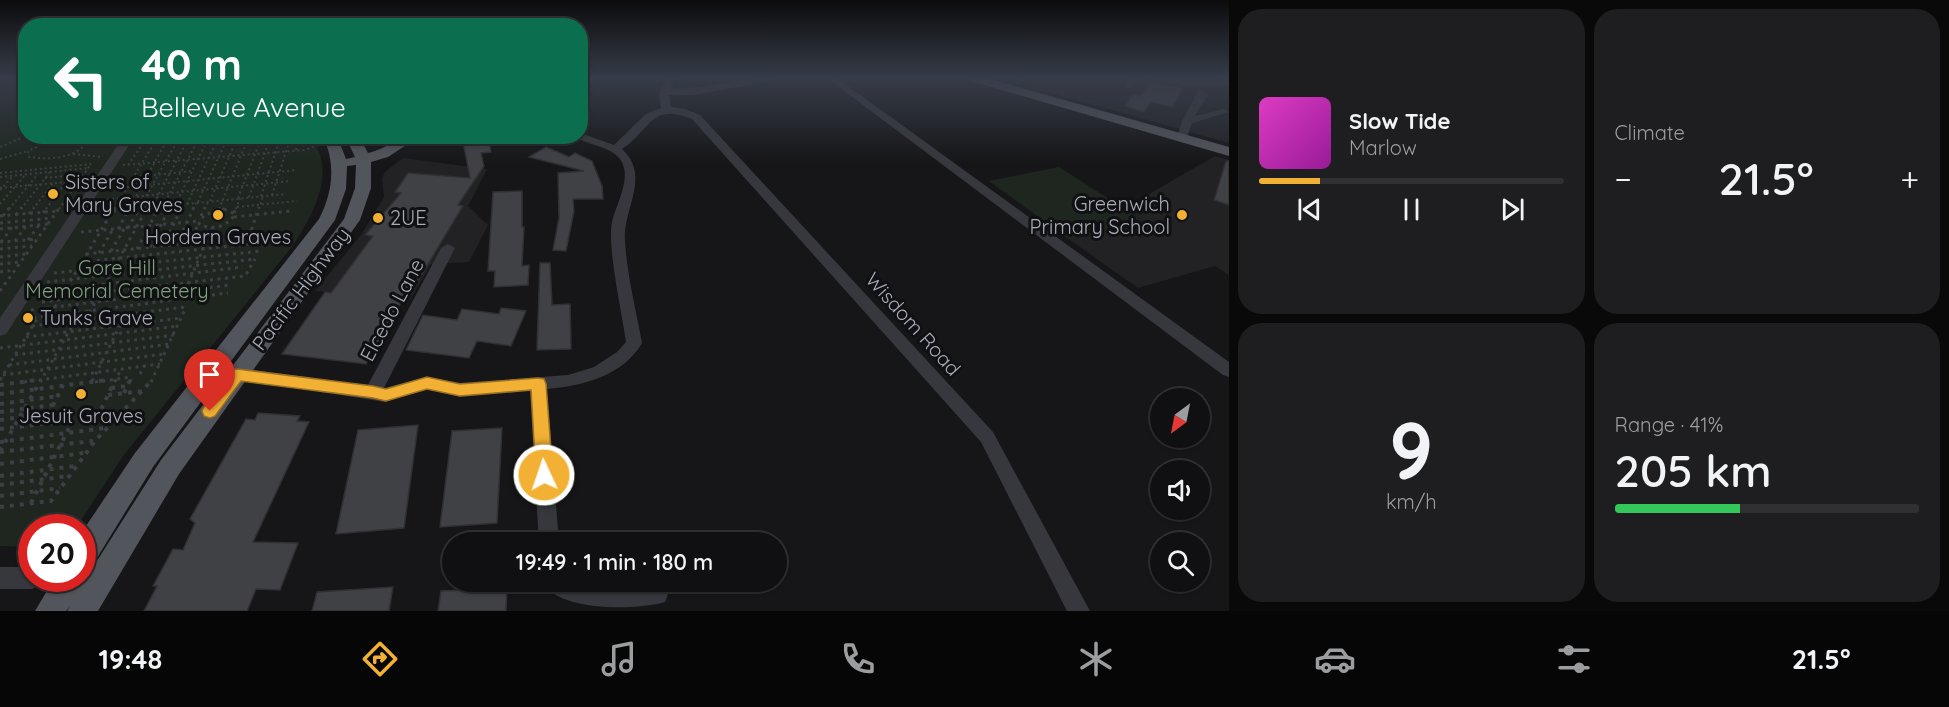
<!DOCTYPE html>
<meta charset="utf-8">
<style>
:root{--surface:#101012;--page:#1e1e20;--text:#f1f3f6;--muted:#9c9d9f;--line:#303032;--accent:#f2b134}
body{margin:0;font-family:Quicksand,sans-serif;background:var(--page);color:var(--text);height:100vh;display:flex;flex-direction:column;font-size:22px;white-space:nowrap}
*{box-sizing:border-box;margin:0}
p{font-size:20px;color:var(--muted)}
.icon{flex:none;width:33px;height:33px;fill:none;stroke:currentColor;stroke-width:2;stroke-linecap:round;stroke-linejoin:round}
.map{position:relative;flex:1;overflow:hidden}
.sheet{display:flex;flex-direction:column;gap:9px;padding:9px;background:#09090a;width:720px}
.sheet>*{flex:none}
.guide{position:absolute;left:18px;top:18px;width:570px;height:126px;border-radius:24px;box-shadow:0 2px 4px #0004,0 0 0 2px var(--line);background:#0b6e4f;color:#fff;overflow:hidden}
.needle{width:39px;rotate:212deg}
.controls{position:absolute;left:1150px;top:388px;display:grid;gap:12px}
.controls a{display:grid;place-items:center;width:60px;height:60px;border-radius:50%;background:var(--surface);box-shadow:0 2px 4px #0004,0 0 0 2px var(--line);font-size:30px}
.speed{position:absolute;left:18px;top:514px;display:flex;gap:12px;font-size:30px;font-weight:700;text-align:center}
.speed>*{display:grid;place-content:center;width:78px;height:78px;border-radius:50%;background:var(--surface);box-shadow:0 2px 4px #0004,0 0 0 2px var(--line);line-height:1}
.speed .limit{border:9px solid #d22;background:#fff;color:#111}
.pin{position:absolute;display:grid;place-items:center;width:51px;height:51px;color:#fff;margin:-62px -26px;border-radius:50% 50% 50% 0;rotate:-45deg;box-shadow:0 0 6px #0007}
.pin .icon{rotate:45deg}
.me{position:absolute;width:66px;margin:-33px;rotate:357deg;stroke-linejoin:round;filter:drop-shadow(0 0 4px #0008)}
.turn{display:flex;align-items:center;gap:21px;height:126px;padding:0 24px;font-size:27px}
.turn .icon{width:78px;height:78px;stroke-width:2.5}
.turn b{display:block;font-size:42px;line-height:51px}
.big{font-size:45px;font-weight:600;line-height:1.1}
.sheet .card{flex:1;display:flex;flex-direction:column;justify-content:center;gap:9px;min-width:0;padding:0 21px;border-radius:24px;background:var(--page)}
.sheet .dial{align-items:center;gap:0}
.dial b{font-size:78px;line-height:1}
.song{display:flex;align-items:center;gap:18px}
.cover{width:72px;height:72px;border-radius:9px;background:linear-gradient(135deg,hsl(310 70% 55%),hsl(300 70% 35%))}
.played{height:6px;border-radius:3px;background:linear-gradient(90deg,var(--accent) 20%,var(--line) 20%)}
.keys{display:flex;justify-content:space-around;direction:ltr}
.heat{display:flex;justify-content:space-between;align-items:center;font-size:33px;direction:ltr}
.charge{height:9px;border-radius:4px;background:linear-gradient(90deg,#34c759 41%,var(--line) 0)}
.sheet .tiles{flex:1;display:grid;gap:9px;grid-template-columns:repeat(2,1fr)}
.trip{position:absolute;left:442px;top:532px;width:345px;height:60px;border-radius:30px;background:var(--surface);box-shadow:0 2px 4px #0004,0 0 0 2px var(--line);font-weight:600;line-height:60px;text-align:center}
.tabs{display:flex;height:96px;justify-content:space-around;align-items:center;background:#060607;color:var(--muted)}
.tabs .icon{width:42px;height:42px}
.tabs .selected{color:var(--accent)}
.tabs b{font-size:27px;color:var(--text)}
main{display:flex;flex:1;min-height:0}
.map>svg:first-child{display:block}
.built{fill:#222225}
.green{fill:#1e261f}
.building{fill:#404145;stroke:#303034;stroke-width:1.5}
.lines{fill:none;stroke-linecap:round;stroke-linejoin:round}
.minor-tunnel{stroke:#333438;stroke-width:11;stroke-dasharray:11 5;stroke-linecap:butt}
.path-far2{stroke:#3d3f44;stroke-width:2;stroke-dasharray:2 3;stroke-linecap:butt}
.path-far1{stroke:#3d3f44;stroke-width:3;stroke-dasharray:3 4.5;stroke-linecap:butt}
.path{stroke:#3d3f44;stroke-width:4;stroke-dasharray:4 6;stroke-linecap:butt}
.minor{fill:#37383d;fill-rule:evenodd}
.major{fill:#53555c;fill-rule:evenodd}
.route{fill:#f2b134;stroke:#9d7322;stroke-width:1.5}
.poi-dot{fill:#f2b134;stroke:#111113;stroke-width:2}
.labels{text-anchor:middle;stroke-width:6;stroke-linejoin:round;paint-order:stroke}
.poi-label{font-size:20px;fill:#a8adb8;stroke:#111113;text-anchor:start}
.park-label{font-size:20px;fill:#7fa381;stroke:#111113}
.street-label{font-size:20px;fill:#a8adb8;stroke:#111113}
</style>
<main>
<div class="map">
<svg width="1229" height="611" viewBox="0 0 1229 611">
<rect width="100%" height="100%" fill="#161618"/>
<!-- built -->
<g class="built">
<path d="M 998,78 L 1229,78 L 1229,143 Z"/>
<path d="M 1215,156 L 1229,160 L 1229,275 L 1215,266 L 1138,288 L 1070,240 L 1144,222 L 1125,208 Z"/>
<path d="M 403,158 L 487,169 L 468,206 L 488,225 L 469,262 L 431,264 L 410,300 L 315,291 L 361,235 L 384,197 L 382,178 L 385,172 Z"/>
</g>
<!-- green -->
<g class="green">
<path d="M 0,78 L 25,78 L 26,136 L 309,137 C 340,169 311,219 291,248 L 123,456 L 76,528 L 32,528 L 31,547 L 0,546 Z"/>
<path d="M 1059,167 L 1145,222 L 1070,240 L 989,181 Z"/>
</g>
<!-- building -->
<g class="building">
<path d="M 1151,81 L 1183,88 L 1172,107 L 1151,102 L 1144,112 L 1125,106 L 1133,94 L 1141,96 Z"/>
<path d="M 462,136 L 488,136 L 491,152 L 481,153 L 484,166 L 458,205 L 463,206 L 407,299 L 403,299 L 366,364 L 282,354 L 325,292 L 331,293 L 373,236 L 365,235 L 401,193 L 395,192 L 408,173 L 470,178 Z"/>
<path d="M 546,147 L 569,157 L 575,153 L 592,161 L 602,186 L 603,199 L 573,199 L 574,211 L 566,251 L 553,250 L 559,218 L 558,173 L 584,171 L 529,157 Z"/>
<path d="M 1226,161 L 1229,161 L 1229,205 L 1214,200 Z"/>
<path d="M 522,191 L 522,227 L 524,227 L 522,266 L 529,265 L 528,285 L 494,287 L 495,271 L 488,271 L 493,192 Z"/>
<path d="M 540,263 L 550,263 L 552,305 L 570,304 L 571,349 L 537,350 Z"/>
<path d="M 501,308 L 526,311 L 511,346 L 477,341 L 469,358 L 406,350 L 423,315 L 457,320 L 462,309 L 499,314 Z"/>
<path d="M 258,413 L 300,416 L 297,421 L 309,422 L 253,542 L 298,543 L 280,590 L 256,589 L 247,611 L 144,611 L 157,586 L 153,586 L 173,549 L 183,550 L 195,523 L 190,519 L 246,419 L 255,420 Z"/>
<path d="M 418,425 L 404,528 L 336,534 L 358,430 Z"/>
<path d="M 502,428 L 497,523 L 440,527 L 452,431 Z"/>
<path d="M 393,587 L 389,611 L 312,611 L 317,592 Z"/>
<path d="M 507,588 L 506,611 L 438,611 L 441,591 Z"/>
</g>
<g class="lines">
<!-- minor-tunnel -->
<path class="minor-tunnel" d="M 1198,101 L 1204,92"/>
<!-- path-far2 -->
<g class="path-far2">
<path d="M 34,136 L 52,139"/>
<path d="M 85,136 L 54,139 L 28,151 L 29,157 C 52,160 78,159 91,137 L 86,136"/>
<path d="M 302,136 L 312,147"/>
<path d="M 140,139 L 172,136"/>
<path d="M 140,142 L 204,136"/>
<path d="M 165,143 L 237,136"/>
<path d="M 0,147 L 26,136"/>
<path d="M 296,150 L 300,136"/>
<path d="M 73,154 L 103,157"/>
<path d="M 0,159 L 28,151"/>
<path d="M 123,165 L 304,150 L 319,145"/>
<path d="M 128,165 L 144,142"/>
<path d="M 0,173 L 91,164"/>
<path d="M 0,177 L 88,168"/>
<path d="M 134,177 L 192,171"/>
<path d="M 45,178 L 83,174"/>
<path d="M 128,187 L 296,170"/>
<path d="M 0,188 L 79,181"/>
<path d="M 0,190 L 13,176"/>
<path d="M 272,195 L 291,136"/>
<path d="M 261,196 L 281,136"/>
<path d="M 249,197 L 271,136"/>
<path d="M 238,198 L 262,136"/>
<path d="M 102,200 L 291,181"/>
<path d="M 210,201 L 238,136"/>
<path d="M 198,202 L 227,139"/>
<path d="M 0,204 L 26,174"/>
<path d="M 187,204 L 217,140"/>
<path d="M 175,205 L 207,141"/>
<path d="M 163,206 L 197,142"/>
<path d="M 152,207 L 186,143"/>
<path d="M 237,207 L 297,201"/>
<path d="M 9,209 L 38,174"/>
<path d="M 21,209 L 50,172"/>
<path d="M 33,209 L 53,183"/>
<path d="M 46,209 L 65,183"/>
<path d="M 59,209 L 91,164"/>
<path d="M 114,209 L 156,140"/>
<path d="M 129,209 L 167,140"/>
<path d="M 137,209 L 286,194"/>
<path d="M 139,209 L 176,143"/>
<path d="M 159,209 L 160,206"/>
<path d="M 170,209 L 171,206"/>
<path d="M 181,209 L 183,205"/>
<path d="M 193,209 L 196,203"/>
<path d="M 205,209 L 208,202"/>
<path d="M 219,209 L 249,136"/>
<path d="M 236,209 L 240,198"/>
<path d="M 259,209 L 263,196"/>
</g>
<!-- path-far1 -->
<g class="path-far1">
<path d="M 224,209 L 235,214 C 227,227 213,231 199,224 L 204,215 Z"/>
<path d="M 113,211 L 152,207"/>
<path d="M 43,213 L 47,207"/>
<path d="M 234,213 L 236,207"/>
<path d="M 29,214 L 34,207"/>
<path d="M 16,215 L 22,207"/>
<path d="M 0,216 L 57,211"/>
<path d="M 3,216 L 10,207"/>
<path d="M 201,216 L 205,207"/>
<path d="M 234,217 L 291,211"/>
<path d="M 0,223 L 52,218"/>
<path d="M 128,228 L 140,207"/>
<path d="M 0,229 L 48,224"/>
<path d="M 118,229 L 130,207"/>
<path d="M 81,232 L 199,221"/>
<path d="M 249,237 L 259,207"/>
<path d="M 28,240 L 39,225"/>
<path d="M 15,241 L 26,226"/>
<path d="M 0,242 L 38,239"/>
<path d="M 1,242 L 12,227"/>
<path d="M 189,243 L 199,223"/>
<path d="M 177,244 L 194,207"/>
<path d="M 163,246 L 182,207"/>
<path d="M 150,247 L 170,207"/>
<path d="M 0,249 L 32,246"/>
<path d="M 137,249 L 159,207"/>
<path d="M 111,251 L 124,229"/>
<path d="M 99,253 L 113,229"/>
<path d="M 86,254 L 273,234"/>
<path d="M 0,257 L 26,254"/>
<path d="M 82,262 L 268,242"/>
<path d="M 0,264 L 21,262"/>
<path d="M 0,272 L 15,270"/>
<path d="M 54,273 L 261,251"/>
<path d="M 47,282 L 255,259"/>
<path d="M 0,291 L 60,207"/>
<path d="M 49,291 L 243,267"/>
<path d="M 38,297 L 63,295"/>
<path d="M 61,297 L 245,276 L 255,259"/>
<path d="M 182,298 L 212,228"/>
<path d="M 42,302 L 59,300"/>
<path d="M 55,307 L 115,207"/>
<path d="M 31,310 L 231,285"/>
<path d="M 26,319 L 228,293"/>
<path d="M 86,319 L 147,208"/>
<path d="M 32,326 L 186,307"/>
<path d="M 26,337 L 181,318"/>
<path d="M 0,348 L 178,326"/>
<path d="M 15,355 L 174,335"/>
<path d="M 9,365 L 170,344"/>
<path d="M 140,374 L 144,366"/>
<path d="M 3,375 L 164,354"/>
<path d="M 0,380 L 38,317"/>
<path d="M 92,381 L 126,314"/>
<path d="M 24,382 L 160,364"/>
<path d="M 40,382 L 75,321"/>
<path d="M 95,382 L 132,377"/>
<path d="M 115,382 L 121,369"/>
<path d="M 130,382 L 132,377"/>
<path d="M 151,382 L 186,307"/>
</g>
<!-- path -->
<g class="path">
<path d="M 0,385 L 36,380"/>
<path d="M 111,388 L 128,386"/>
<path d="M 124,393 L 130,380"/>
<path d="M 0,394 L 106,380"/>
<path d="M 108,395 L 144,391"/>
<path d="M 0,404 L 58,396"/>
<path d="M 0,412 L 53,405"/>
<path d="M 97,418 L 115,380"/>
<path d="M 0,420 L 49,413"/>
<path d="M 44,424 L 63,385"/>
<path d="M 0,429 L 119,415"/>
<path d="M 0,442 L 105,428"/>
<path d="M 0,451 L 41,380"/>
<path d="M 0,452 L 93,441"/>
<path d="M 0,464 L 84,453"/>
<path d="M 0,476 L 75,466"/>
<path d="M 0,485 L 68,476"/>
<path d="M 0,496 L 60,488"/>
<path d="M 31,503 L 73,420"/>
<path d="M 0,507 L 51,501 L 95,441 L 152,380"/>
</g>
<!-- minor -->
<g class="minor">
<path d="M 669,78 L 678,78 L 671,89 C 706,89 740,78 775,78 L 771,81 L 692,95 L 669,95 L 671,107 L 685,109 L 700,115 L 993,432 L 1090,611 L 1067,611 L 981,442 L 692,119 C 650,102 651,130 622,149 C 652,177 622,209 625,241 C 627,275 636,310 642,343 C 623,376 582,386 547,389 L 559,543 L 539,543 L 530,391 L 460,397 L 427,389 L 385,402 L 231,378 L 229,374 L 231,370 L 237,368 L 368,385 L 441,248 L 448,244 L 455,248 L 384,388 L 427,377 L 460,383 L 568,375 L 594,367 L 617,352 L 626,342 C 622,312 607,248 612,222 C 616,204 633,177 620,159 C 609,145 588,146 575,136 L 580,136 L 580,133 L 614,145 L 646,114 L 661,108 L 659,92 Z"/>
<path d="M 827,78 L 837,78 L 1229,362 L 1229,377 L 1223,375 Z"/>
<path d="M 1134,78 L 1145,78 L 1131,88 L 1125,88 L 1125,84 Z"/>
<path d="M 1150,78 L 1229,80 L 1229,86 L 1184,86 Z"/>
<path d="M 1198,98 L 1203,101 L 1195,116 L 1224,109 L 1229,112 L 1192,123 L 1186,140 L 1178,140 L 1177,138 L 1182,121 L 1194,99 Z"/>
<path d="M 124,136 L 135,136 L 6,334 L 0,336 L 0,318 Z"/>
<path d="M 0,567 L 32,567 L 32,579 L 42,579 L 40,585 L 32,589 L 0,589 Z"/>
<path d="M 542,582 L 569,582 L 576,586 L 600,589 L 657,583 L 665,586 L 668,594 L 665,602 C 633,611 558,611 542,582 Z"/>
</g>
<!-- major -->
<g class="major">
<path d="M 969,78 L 987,78 L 1229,147 L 1229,156 L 971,81 Z"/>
<path d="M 323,136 L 337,136 L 346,159 L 355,157 L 345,136 L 359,136 L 368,153 C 391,148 393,136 420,136 L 388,157 L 371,162 L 371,188 L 360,220 L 179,474 L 98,611 L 67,611 L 70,606 L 66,611 L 35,611 L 54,579 L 82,579 L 82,575 L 84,579 L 81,586 L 161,460 L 344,219 L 355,188 L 356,165 L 347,166 L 346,189 L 335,220 L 153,467 L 92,566 L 82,570 L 82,532 L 135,453 L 319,219 C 333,191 336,165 323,136 Z"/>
</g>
</g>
<!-- sky -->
<linearGradient id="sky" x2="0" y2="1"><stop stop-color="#0c0c0d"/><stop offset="0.48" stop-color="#363c48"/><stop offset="1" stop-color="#363c48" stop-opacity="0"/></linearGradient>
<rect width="1229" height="163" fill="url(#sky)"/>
<!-- route -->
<path class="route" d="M 237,369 L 373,386 L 386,389 L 427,377 L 460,384 L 538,378 L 544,379 L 546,384 L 553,475 L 550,480 L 544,482 L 538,480 L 536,475 L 531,390 L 460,396 L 427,389 L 386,401 L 373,398 L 241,381 L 215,416 L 210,418 L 204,416 L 202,411 L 204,407 L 231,370 Z"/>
<!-- markers -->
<g class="poi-dot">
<circle cx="53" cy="194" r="6"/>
<circle cx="218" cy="215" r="6"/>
<circle cx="1182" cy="215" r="6"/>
<circle cx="378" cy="218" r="6"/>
<circle cx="28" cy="318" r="6"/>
<circle cx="81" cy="394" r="6"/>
</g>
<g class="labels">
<!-- poi labels -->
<g class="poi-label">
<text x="65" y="189">Sisters of<tspan x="65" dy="23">Mary Graves</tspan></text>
<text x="1170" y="211" text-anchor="end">Greenwich<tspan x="1170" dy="23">Primary School</tspan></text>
<text x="390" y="225">2UE</text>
<text x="218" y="244" text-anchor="middle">Hordern Graves</text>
<text x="40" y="325">Tunks Grave</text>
<text x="81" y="423" text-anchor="middle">Jesuit Graves</text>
</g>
<!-- park labels -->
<g class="park-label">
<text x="117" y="275">Gore Hill<tspan x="117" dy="23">Memorial Cemetery</tspan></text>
</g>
<!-- street labels -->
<g class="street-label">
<text transform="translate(301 289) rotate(-53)" y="7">Pacific Highway</text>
<text transform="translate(392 310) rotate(-62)" y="7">Elcedo Lane</text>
<text transform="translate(913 324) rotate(48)" y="7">Wisdom Road</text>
</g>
</g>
</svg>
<div class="controls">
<a><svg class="needle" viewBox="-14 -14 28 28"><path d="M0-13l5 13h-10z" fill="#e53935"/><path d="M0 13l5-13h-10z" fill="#9c9d9f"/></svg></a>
<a><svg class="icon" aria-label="sound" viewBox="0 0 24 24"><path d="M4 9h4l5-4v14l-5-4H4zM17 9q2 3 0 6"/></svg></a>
<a><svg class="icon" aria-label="search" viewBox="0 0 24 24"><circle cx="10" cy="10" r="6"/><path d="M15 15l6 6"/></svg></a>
</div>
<div class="speed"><div class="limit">20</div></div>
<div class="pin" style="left:210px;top:411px;background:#d93025"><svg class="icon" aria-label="arrive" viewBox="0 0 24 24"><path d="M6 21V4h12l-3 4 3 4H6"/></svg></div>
<svg class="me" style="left:544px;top:475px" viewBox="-20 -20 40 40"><circle r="17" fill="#f2b134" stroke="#fff" stroke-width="3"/><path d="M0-11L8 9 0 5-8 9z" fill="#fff"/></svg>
<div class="trip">19:49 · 1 min · 180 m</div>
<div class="guide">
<div class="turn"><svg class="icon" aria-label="left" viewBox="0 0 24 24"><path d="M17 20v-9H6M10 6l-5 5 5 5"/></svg><div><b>40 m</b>Bellevue Avenue</div></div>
</div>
</div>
<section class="sheet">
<div class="tiles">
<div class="card">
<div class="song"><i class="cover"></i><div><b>Slow Tide</b><p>Marlow</p></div></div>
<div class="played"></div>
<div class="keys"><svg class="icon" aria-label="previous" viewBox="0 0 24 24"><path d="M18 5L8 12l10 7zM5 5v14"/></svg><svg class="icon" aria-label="pause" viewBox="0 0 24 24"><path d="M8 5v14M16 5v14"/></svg><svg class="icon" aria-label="next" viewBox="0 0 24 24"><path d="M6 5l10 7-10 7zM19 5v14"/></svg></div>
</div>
<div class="card"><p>Climate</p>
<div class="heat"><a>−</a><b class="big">21.5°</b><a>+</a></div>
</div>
<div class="card dial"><b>9</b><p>km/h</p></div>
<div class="card"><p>Range · 41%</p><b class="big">205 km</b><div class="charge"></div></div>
</div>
</section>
</main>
<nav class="tabs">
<b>19:48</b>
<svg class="icon selected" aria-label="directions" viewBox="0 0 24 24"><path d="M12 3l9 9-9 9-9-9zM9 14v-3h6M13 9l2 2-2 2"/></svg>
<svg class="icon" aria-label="music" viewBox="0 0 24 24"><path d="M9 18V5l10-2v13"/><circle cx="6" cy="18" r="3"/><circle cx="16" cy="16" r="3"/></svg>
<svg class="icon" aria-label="phone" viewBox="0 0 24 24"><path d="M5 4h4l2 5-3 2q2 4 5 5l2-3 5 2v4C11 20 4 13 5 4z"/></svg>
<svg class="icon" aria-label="climate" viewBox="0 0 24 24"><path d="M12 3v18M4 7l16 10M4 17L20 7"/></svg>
<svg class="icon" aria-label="car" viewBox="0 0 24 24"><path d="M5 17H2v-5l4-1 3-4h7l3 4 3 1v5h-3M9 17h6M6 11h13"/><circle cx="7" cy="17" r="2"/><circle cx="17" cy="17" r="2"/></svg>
<svg class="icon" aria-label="filters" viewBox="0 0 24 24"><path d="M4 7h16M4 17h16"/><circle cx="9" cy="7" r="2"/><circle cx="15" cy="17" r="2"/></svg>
<b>21.5°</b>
</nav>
